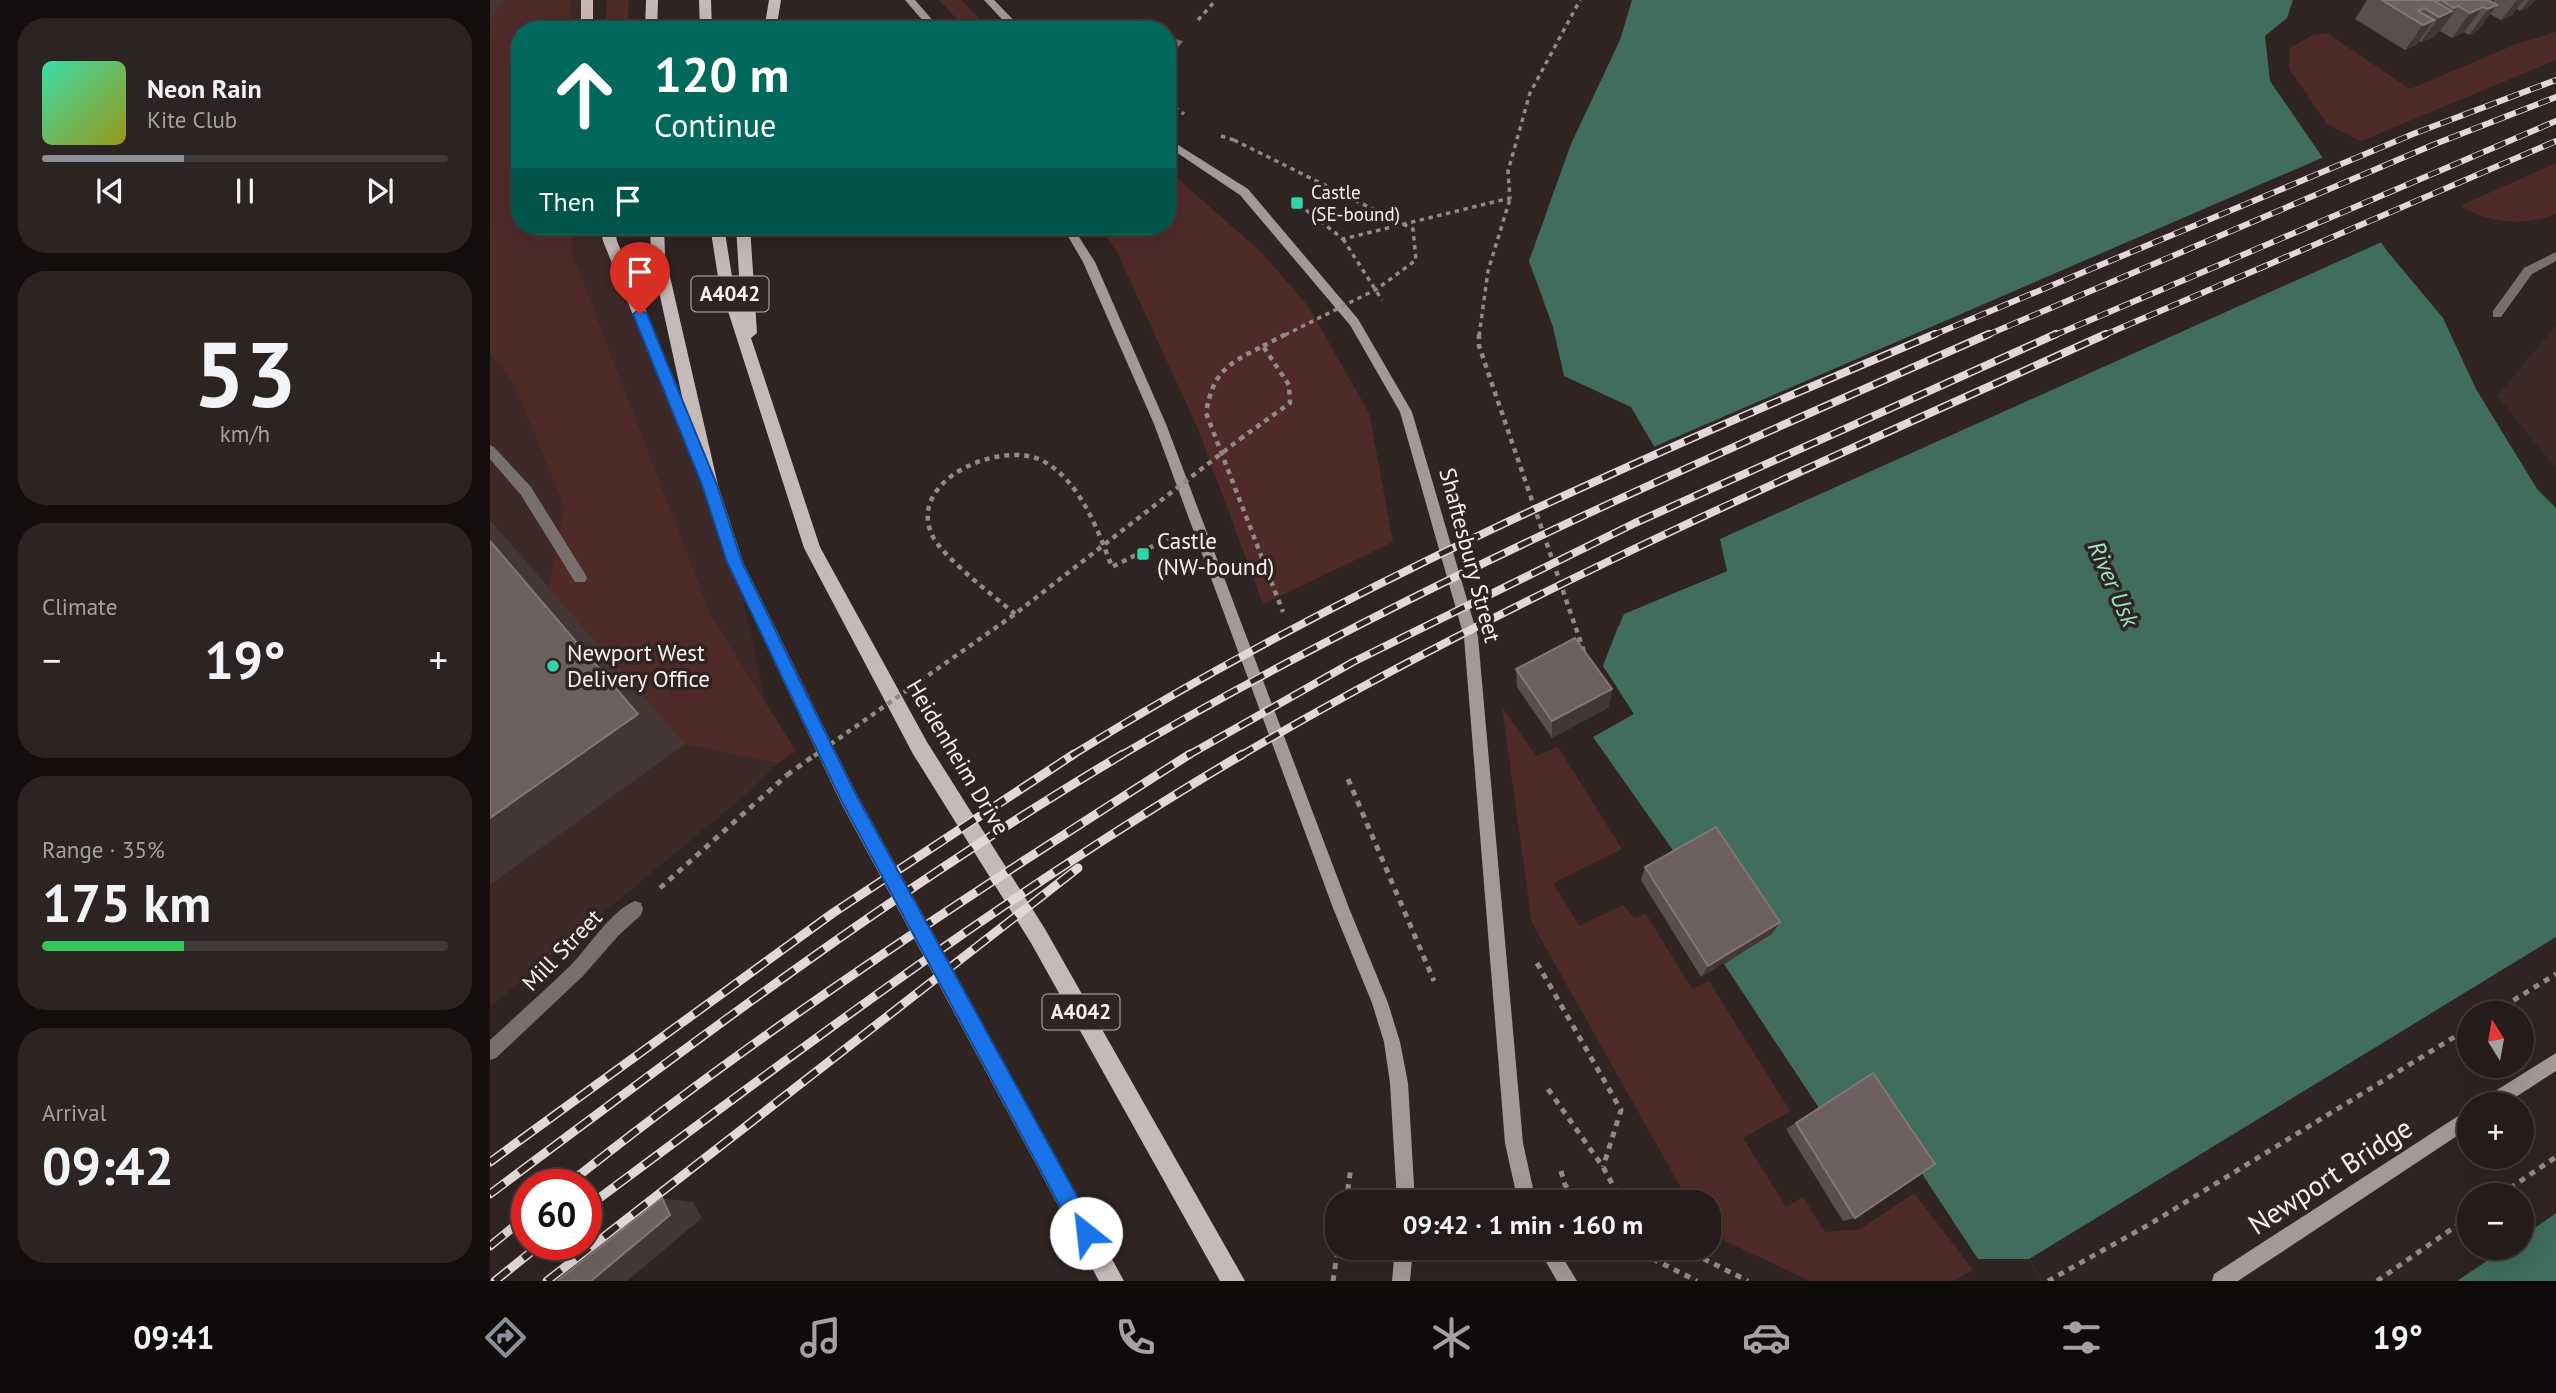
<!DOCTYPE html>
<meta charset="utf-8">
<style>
:root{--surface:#241b1a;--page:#2c2423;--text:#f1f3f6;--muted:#a3a1a2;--line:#413939;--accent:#8c9099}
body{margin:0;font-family:"PT Sans",sans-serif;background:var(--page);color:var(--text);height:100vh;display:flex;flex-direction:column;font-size:26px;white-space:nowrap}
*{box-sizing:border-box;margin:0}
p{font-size:23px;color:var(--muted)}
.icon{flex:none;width:38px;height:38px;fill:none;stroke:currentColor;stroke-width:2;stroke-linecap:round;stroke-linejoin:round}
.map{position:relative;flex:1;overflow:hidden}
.drawer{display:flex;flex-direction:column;gap:18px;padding:18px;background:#140f0e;width:490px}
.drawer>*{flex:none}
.banner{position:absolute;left:21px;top:21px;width:665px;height:214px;border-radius:28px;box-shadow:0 7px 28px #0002,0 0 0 2px var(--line);background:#00695c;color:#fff;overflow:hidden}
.needle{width:46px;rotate:349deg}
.controls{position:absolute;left:1967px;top:1001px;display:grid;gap:14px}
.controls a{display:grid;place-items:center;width:77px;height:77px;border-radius:50%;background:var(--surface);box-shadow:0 7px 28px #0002,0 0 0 2px var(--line);font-size:35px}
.speed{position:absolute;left:21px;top:1169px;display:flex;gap:14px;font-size:35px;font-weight:700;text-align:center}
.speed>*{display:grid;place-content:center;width:91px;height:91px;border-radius:50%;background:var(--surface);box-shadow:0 7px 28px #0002,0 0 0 2px var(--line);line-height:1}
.speed .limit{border:10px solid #d22;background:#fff;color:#111}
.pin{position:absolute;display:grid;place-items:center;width:60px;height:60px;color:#fff;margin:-72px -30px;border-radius:50% 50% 50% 0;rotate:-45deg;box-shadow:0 0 7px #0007}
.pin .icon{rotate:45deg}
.me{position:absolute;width:77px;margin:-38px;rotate:331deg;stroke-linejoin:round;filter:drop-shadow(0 0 5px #0008)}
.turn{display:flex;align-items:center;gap:24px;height:147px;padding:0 28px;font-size:32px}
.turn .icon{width:91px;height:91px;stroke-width:2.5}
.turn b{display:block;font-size:49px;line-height:60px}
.then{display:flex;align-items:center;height:66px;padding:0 28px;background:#0003;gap:14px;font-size:26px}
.big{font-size:52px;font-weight:600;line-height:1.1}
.drawer .widget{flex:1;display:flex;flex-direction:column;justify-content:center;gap:10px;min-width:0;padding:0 24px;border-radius:28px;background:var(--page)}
.drawer .dial{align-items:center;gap:0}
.dial b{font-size:91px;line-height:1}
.song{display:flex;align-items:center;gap:21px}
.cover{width:84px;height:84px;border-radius:10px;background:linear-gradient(135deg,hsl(160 70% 55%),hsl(60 70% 35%))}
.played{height:7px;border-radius:4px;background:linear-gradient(90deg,var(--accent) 35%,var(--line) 35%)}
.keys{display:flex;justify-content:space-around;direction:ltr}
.heat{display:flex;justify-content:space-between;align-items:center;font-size:38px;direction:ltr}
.charge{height:10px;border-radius:5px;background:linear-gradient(90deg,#34c759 35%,var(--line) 0)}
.trip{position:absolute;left:835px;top:1190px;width:396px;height:70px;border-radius:28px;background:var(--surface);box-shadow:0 7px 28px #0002,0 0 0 2px var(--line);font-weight:600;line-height:70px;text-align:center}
.dock{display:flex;height:112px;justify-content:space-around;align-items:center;background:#0e0b0a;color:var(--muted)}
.dock .icon{width:49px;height:49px}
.dock .selected{color:var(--accent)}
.dock b{font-size:32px;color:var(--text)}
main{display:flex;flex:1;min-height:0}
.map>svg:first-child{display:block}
.built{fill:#3d2927}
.green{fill:#4f2b28}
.water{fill:#406d5d;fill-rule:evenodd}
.pier{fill:#302422;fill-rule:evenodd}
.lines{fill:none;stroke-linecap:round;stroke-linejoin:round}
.path-far2{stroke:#938987;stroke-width:3.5;stroke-dasharray:4.5 4.5;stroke-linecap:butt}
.path-far1{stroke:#938987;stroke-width:4.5;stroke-dasharray:5 5;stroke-linecap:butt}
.path{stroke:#938987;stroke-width:5;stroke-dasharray:6 6;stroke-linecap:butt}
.service{fill:#77706f;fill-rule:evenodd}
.minor{fill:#77706f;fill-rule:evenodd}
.secondary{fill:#a49998;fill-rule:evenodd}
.primary{fill:#c7b9b7;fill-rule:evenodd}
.rail-far2-casing{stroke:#e1d8d7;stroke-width:6}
.rail-far1-casing{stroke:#e1d8d7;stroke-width:8}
.rail-casing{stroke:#e1d8d7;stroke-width:9}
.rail-far2{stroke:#302422;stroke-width:4.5;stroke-dasharray:12;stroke-linecap:butt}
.rail-far1{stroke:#302422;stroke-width:5;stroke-dasharray:15;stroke-linecap:butt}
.rail{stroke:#302422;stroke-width:6;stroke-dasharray:18;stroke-linecap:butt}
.path-bridge-far2{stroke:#938987;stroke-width:3.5;stroke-dasharray:4.5 4.5;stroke-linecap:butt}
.path-bridge-far1{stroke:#938987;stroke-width:4.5;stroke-dasharray:5 5;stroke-linecap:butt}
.path-bridge{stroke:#938987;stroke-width:5;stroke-dasharray:6 6;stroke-linecap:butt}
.wall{fill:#5c4e4d}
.shaded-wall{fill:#433635}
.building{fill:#6d605f;stroke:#837675;stroke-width:2}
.route{fill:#1a73e8;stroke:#114b97;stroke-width:2}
.poi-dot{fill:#33d4a8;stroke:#302422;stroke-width:2.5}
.labels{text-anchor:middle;stroke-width:7;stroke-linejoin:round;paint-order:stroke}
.far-poi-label{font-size:19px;fill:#f9f0ef;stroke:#302422;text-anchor:start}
.shield{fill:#302422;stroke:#bdb3b2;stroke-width:2}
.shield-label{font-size:21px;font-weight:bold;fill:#f9f0ef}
.poi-label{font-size:23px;fill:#f9f0ef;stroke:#302422;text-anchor:start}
.street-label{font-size:23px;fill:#f9f0ef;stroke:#302422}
.water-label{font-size:24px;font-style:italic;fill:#96e3c7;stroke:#302422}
.near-street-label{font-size:28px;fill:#f9f0ef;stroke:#302422}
</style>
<main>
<section class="drawer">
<div class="widget">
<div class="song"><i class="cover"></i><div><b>Neon Rain</b><p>Kite Club</p></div></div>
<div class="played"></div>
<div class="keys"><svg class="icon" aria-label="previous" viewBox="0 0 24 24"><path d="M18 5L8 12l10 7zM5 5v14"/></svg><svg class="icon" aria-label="pause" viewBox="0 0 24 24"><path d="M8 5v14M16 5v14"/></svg><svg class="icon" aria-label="next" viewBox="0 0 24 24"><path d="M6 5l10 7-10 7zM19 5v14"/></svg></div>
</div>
<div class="widget dial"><b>53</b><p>km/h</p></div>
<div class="widget"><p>Climate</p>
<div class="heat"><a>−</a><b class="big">19°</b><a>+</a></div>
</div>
<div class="widget"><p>Range · 35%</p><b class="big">175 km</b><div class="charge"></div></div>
<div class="widget"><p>Arrival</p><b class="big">09:42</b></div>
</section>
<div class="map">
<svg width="2066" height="1281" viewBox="0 0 2066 1281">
<rect width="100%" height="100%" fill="#302422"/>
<!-- built -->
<g class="built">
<path d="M 0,0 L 97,0 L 97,30 L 30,30 L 30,226 L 117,226 L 120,241 L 220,485 L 245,562 L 288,763 L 259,792 L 0,1007 Z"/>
<path d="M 2066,325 L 2066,468 L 2007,396 Z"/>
</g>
<!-- green -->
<g class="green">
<path d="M 12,0 L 81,0 L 79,30 L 30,30 L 30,226 L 80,226 L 83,256 L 221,616 L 306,751 L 288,763 L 195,744 L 59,588 L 74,506 L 24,383 L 0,353 L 0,22 Z"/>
<path d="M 117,0 L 139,0 L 137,30 L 115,30 Z"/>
<path d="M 449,0 L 471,0 L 500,30 L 477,30 Z"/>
<path d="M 2066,32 L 2066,60 L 1871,141 L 1837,124 L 1799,68 L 1800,48 L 1823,35 L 1837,33 L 1920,89 L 2029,43 Z"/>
<path d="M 2066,163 L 2066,214 C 2034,227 2000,223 1970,206 Z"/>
<path d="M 677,169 L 771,252 L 818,306 L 879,413 L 903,542 L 773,604 L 708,429 L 627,252 L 609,226 L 677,226 Z"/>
<path d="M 1012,707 L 1046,756 L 1068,747 L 1132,849 L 1063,883 L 1089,926 L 1133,905 L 1144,918 L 1156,914 L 1202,989 L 1219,981 L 1300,1111 L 1253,1138 L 1296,1207 L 1313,1197 L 1335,1232 L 1371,1229 L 1424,1193 L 1483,1270 L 1463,1281 L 1320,1281 L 1233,1240 L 1218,1227 L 1218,1202 L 1199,1202 L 1042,923 Z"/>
</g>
<!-- water -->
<path class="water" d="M 1142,0 L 1803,0 L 1797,18 L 1775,36 L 1780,81 L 1897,251 L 1953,318 L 1986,389 L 2047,489 L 2066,508 L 2066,1281 L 1552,1281 L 1539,1259 L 1488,1259 L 1371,1081 L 1329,1108 L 1234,964 L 1281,934 L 1189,859 L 1103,737 L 1144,714 L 1113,666 L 1133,614 L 1237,571 L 1141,407 L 1074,376 L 1063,327 L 1039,261 L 1081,144 L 1130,40 ZM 1979,1013 L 2032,1013 L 2032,1066 L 1979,1066 ZM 1979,1104 L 2032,1104 L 2032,1157 L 1979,1157 ZM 1979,1195 L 2032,1195 L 2032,1248 L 1979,1248 Z"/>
<!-- pier -->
<g class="pier">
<path d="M 1834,157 L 1894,241 L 1230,539 L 1237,571 L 1134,614 L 1129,626 L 1124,628 L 1132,611 L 1232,569 L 1161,448 Z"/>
<path d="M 2066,937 L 2066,1213 L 2032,1237 L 2032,1195 L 1979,1195 L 1979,1248 L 2016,1248 L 1967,1281 L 1552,1281 L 1539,1259 ZM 1979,1013 L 2032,1013 L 2032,1066 L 1979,1066 ZM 1979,1104 L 2032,1104 L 2032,1157 L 1979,1157 Z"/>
</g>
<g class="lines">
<!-- path-far2 -->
<g class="path-far2">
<path d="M 708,20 L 726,0"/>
<path d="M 677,102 L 694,114"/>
<path d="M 731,136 L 744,140"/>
<path d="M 816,210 L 853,239 L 1020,198 L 1018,171 L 1040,93 L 1090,0"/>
<path d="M 853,239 L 892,300"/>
<path d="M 989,336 L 998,271 L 1020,199"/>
</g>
<!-- path-far1 -->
<g class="path-far1">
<path d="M 989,334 L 989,346 L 1094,652"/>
<path d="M 750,439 L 800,403 L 799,385 L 773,346 C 737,364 723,372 716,413 L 793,612"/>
<path d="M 525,614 C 505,597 455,559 443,537 C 414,480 512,439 553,461 C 590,481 608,530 622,567 L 679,538"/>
</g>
<!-- path -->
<g class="path">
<path d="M 858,779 L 944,981"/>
<path d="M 170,888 L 297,775"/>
<path d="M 1047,963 L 1131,1110 L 1113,1167"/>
<path d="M 2003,1013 L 2066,974"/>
<path d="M 1058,1089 L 1113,1167 L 1132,1202"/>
<path d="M 1071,1171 L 1075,1185 L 1089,1202"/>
<path d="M 2010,1195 L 2066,1157"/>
<path d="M 856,1202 L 861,1167"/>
<path d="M 1141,1248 L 1207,1281"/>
<path d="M 1192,1248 L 1258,1281"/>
<path d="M 843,1281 L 848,1248"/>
<path d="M 1558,1281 L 1660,1224 L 1979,1028"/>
<path d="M 1887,1281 L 1979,1217"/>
</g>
<!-- service -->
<g class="service">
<path d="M 685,39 L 693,41 L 680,58 L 677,59 L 677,49 Z"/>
<path d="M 2066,252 L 2066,261 L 2042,274 L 2011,317 L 2003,317 L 2003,311 L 2034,268 Z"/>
<path d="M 0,445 L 4,447 L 41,487 L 95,574 L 97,578 L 95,582 L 85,582 L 31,495 L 0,459 Z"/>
</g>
<!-- minor -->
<path class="minor" d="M 145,901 L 151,903 L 153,909 L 151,915 L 128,936 L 93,976 L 6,1058 L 0,1060 L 0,1040 C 26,1016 54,991 80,966 C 99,947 120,911 145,901 Z"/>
<!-- secondary -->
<g class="secondary">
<path d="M 415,0 L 425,0 L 451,30 L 441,30 Z"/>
<path d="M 494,0 L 504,0 L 533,30 L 522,30 Z"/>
<path d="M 677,138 L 758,189 L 868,319 L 922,412 L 988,637 L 1033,1143 L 1046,1202 L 1028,1202 L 1015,1143 L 974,637 L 910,412 L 860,325 L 750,195 L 677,146 Z"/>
<path d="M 572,226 L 582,226 L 605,262 L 676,424 L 859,908 L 898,1003 L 910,1042 L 918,1083 L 925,1202 L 907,1202 L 900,1083 L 894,1042 L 882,1003 L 843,908 L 664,424 L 593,262 Z"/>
<path d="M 2066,1053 L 2066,1071 L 2015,1104 L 1991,1104 L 1994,1098 Z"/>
<path d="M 1979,1109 L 1979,1128 L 1748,1281 L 1722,1281 L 1724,1274 Z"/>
<path d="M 905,1248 L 923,1248 L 920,1281 L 902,1281 Z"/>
<path d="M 1048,1248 L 1067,1248 L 1087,1281 L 1067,1281 Z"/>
</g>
<!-- primary -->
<g class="primary">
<rect x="91" y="0" width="12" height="30"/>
<path d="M 156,0 L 168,0 L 167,30 L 155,30 Z"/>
<path d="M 209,0 L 221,0 L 222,30 L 210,30 Z"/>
<path d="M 279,0 L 291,0 L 286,30 L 274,30 Z"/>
<path d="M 110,226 L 124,226 L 127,241 L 193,401 L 161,255 L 160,226 L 174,226 L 175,255 L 228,485 L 253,562 L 365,791 L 634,1281 L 609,1281 L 351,803 L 237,562 L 212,485 L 202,441 L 194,440 L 192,436 L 113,241 Z"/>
<path d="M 220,226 L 234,226 L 243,283 L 251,307 L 246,226 L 260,226 L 267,333 L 261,338 L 330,547 L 437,742 L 555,929 L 755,1281 L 730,1281 L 541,943 L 423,754 L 314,548 L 229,283 Z"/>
</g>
<defs>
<g id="rail-far2">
<path d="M 1441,336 L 1923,134 L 2066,80"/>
<path d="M 1495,336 L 1945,144 L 2066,97"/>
<path d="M 1563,336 L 2066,121"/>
<path d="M 1612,336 L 2066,141"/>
</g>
<g id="rail-far1">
<path d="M 581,756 C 853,586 1150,459 1445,334"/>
<path d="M 630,756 C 908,592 1204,464 1499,334"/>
<path d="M 697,756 L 863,662 L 1145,523 L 1566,334"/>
<path d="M 750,756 C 1027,593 1323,466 1616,334"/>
</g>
<g id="rail">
<path d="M 0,1162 L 343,913 L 584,754"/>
<path d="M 77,1185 C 273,1028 488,889 700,754"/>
<path d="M 0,1194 C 206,1040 412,885 633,754"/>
<path d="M 96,1208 C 310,1049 523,889 753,754"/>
<path d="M 0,1246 L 37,1216"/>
<path d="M 5,1281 L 51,1244"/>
<path d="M 57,1281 L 588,868"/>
</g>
</defs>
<!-- rail-far2 casing -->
<use href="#rail-far2" class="rail-far2-casing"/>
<!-- rail-far1 casing -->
<use href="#rail-far1" class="rail-far1-casing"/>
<!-- rail casing -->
<use href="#rail" class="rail-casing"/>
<!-- rail-far2 -->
<use href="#rail-far2" class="rail-far2"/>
<!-- rail-far1 -->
<use href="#rail-far1" class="rail-far1"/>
<!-- rail -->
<use href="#rail" class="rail"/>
<!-- path-bridge-far2 -->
<path class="path-bridge-far2" d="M 744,140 L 923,229 L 926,260 L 887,289 L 793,336"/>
<!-- path-bridge-far1 -->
<g class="path-bridge-far1">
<path d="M 773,346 L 796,334"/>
<path d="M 324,756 L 525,614 L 750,439"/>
</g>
<!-- path-bridge -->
<path class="path-bridge" d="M 297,775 L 326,754"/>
</g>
<!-- wall -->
<g class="wall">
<path d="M 1877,0 L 2045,0 L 2040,6 L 2030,11 L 2027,9 L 2022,15 L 2011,20 L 2000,14 L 1988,30 L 1979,35 L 1974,32 L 1962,38 L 1950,31 L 1946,34 L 1944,37 L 1931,42 L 1929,41 L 1926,45 L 1915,50 L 1865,19 Z"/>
<path d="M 1026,669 L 1122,689 L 1119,707 L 1062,738 L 1027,687 Z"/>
<path d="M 1155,867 L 1282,934 L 1211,977 L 1151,880 Z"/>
<path d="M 1383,1073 L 1365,1218 L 1353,1221 L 1296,1129 Z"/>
</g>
<!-- shaded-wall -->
<g class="shaded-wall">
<path d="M 0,0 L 12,0 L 0,22 Z"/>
<path d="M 1973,0 L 1950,31 L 1946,34 L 1964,8 Z"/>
<path d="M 1995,0 L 2005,0 L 1999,9 L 2007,5 L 1988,30 L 1979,35 L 1998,9 L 1993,7 L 1974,32 L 1962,38 L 1980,13 Z"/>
<path d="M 2027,0 L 2034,0 L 2022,15 L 2011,20 Z"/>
<path d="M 2039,0 L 2045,0 L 2040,6 L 2030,11 Z"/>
<path d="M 1962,11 L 1944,37 L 1931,42 L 1949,17 Z"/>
<path d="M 1944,20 L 1926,45 L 1915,50 L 1933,25 Z"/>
<path d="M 0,520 L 195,744 L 0,885 Z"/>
<path d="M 1122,689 L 1119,707 L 1062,738 L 1062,721 Z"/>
<path d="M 1290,922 L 1282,934 L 1211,977 L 1218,966 Z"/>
<path d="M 172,1198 L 203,1202 L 212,1218 L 137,1281 L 101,1281 Z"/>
</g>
<!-- building -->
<g class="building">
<path d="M 1892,0 L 1998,0 L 2007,5 L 1998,9 L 1993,7 L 1980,13 L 1968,6 L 1964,8 L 1951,0 L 1946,2 L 1962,11 L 1949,17 L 1934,8 L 1928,11 L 1944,20 L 1933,25 Z"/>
<path d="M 0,541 L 148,714 L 0,818 Z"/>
<path d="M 1085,638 L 1122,689 L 1062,721 L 1026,669 Z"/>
<path d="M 1226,827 L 1290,922 L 1218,966 L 1155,867 Z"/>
<path d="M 1383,1073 L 1445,1164 L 1365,1218 L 1306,1123 Z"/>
<path d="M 172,1198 L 180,1215 L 101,1281 L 67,1281 Z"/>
</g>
<!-- route -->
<path class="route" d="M 150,309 L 157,314 L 227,485 L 252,562 L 364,791 L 603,1225 L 606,1233 L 603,1240 L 596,1243 L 588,1240 L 352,802 L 237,562 L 212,485 L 143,314 Z"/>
<!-- markers -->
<g class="poi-dot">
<rect x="800" y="196" width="14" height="14" rx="3.5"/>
<rect x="646" y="547" width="14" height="14" rx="3.5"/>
<circle cx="63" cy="666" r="7"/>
</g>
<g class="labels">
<!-- far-poi labels -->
<g class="far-poi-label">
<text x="821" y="199">Castle<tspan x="821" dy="22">(SE-bound)</tspan></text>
</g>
<!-- shield labels -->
<g class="shield">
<rect x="201.5" y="276.5" width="77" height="35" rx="5"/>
<rect x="552.5" y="994.5" width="77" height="35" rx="5"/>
</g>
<g class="shield-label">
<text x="240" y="301">A4042</text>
<text x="591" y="1019">A4042</text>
</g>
<!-- poi labels -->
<g class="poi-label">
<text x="667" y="549">Castle<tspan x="667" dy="26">(NW-bound)</tspan></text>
<text x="77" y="661">Newport West<tspan x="77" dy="26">Delivery Office</tspan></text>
</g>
<!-- street labels -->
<g class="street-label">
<text transform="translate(980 555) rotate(75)" y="8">Shaftesbury Street</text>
<text transform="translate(468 757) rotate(59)" y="8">Heidenheim Drive</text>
<text transform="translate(72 950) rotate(-46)" y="8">Mill Street</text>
</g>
<!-- water labels -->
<g class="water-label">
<text transform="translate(1623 584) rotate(66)" y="8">River Usk</text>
</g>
<!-- near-street labels -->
<g class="near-street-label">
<text transform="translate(1840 1176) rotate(-33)" y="10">Newport Bridge</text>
</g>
</g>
</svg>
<div class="controls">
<a><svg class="needle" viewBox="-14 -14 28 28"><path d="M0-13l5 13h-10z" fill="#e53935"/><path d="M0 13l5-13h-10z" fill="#a3a1a2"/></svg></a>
<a>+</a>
<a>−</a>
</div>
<div class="speed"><div class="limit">60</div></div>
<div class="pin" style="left:150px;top:314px;background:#d93025"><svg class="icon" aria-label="arrive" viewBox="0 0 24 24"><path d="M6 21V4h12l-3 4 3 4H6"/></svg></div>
<svg class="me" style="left:596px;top:1233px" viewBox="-20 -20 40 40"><circle r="19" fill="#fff"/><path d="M0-13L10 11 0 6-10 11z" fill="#1a73e8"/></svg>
<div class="trip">09:42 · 1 min · 160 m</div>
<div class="banner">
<div class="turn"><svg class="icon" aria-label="ahead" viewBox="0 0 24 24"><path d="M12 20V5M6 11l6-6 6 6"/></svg><div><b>120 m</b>Continue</div></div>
<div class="then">Then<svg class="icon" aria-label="arrive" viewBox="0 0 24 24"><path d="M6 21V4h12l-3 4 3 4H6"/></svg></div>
</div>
</div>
</main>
<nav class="dock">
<b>09:41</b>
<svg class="icon selected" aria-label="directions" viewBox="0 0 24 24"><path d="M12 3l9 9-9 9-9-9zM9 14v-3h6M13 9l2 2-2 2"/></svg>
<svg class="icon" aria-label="music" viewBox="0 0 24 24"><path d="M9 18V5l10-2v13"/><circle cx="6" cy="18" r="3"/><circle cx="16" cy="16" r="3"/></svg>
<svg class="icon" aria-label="phone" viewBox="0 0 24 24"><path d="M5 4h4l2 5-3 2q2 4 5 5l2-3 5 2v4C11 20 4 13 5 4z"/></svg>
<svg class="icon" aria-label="climate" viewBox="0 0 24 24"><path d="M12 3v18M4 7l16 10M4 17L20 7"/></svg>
<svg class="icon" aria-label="car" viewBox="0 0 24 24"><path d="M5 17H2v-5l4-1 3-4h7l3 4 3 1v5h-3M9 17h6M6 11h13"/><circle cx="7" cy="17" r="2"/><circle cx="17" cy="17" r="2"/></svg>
<svg class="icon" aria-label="filters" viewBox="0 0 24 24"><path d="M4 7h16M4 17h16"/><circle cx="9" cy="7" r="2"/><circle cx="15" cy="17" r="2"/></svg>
<b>19°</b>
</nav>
